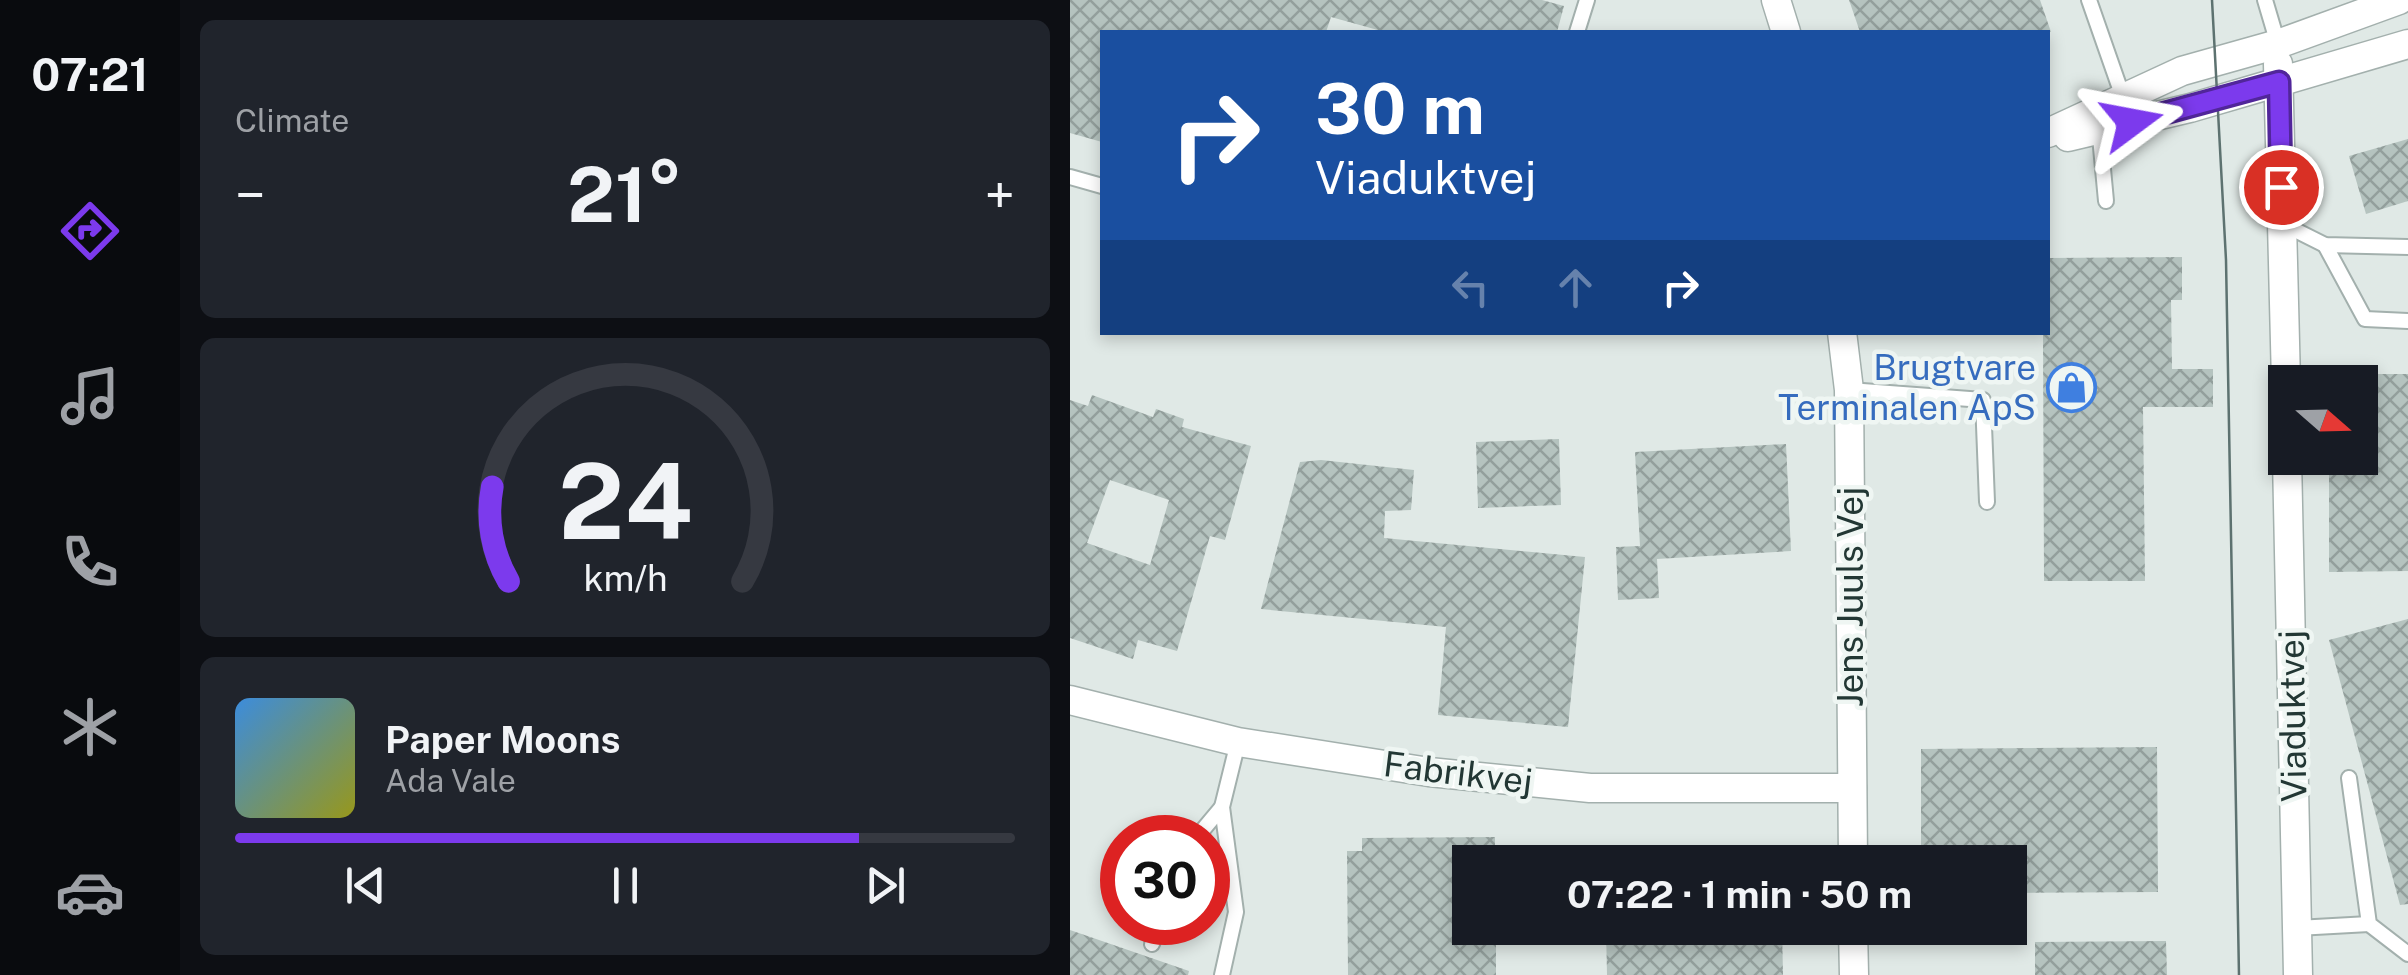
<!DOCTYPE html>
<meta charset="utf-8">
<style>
:root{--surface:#171b24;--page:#20242c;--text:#f1f3f6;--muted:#9ea1a6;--line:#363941;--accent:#7c3aed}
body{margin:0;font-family:"Public Sans",sans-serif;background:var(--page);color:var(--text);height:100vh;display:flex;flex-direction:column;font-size:38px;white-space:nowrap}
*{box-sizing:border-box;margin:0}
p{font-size:32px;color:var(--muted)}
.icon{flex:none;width:55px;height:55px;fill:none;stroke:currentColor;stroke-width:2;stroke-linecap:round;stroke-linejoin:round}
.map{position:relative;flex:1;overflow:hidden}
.sheet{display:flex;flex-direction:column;gap:20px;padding:20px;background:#0d0f14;width:890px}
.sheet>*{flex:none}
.hud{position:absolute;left:30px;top:30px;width:950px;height:305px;border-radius:0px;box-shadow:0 5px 15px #0003;background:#1a4fa0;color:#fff;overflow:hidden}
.needle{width:65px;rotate:110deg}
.fabs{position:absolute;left:1198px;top:365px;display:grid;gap:20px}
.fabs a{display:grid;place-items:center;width:110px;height:110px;border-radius:0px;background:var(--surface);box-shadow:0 5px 15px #0003;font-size:50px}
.speed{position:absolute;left:30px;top:815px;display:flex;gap:20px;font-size:50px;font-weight:700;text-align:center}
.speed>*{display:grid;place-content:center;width:130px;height:130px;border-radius:50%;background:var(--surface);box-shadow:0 5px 15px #0003;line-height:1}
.speed .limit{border:15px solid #d22;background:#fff;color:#111}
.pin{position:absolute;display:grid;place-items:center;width:85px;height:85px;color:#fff;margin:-42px;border:5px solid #fff;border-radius:50%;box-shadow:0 2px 10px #0007}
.me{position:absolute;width:110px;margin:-55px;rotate:77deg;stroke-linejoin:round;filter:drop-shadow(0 0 8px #0008)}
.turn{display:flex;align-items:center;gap:35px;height:210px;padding:0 50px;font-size:45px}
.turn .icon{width:130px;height:130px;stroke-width:2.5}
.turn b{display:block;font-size:70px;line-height:85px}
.lanes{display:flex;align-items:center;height:95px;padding:0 50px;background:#0003;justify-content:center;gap:50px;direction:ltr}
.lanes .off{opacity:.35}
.big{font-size:75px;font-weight:700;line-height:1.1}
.sheet .tile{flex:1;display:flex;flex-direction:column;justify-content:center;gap:15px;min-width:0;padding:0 35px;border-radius:15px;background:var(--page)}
.sheet .dial{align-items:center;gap:0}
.dial svg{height:260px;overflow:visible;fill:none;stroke:var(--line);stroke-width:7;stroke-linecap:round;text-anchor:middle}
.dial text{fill:var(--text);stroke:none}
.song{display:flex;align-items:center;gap:30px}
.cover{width:120px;height:120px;border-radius:15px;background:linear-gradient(135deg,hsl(210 70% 55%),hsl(60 70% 35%))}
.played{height:10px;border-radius:5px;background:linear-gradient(90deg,var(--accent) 80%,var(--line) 80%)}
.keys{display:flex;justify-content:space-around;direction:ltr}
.heat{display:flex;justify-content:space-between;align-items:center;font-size:55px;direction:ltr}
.trip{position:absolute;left:382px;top:845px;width:575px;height:100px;border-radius:0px;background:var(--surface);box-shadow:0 5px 15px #0003;font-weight:700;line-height:100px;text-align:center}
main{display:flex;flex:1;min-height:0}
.menu{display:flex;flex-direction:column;width:180px;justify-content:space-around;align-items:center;background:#090b0e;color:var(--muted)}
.menu .icon{width:70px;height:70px}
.menu .on{color:var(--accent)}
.menu b{font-size:45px;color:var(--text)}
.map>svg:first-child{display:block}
.building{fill:url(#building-cross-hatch);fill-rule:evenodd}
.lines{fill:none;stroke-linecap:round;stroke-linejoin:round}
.lane-casing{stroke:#a3b0ad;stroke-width:18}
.street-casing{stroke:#a3b0ad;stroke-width:31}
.lane{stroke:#fff;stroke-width:14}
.street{stroke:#fff;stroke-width:28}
.tram{stroke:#5d7270;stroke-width:2.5}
.route-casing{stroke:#51269a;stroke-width:25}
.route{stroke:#7c3aed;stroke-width:18}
.labels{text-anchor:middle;stroke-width:9;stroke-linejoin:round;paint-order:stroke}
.shop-label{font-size:35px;fill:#366cbe;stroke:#eff6f3;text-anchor:end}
.street-label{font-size:35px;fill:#223734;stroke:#eff6f3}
</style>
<main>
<nav class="menu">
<b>07:21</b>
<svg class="icon on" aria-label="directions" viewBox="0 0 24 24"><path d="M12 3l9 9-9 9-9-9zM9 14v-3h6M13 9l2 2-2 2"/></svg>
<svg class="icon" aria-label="music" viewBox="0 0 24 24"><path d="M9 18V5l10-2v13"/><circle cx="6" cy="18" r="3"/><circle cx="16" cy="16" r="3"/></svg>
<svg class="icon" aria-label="phone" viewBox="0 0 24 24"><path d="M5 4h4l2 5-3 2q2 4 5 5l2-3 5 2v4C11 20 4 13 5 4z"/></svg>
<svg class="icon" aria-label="climate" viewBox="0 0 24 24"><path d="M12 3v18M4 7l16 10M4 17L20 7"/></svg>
<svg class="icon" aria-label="car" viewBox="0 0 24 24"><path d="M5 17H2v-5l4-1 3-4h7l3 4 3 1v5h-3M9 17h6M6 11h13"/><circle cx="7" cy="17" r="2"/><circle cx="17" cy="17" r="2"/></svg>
</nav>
<section class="sheet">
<div class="tile"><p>Climate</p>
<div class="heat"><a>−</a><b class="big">21°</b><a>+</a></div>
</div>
<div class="tile dial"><svg viewBox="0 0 100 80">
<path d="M14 69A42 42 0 1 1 86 69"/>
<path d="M14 69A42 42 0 0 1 9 40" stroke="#7c3aed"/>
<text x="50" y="56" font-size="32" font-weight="700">24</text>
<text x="50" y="72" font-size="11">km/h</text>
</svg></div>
<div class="tile">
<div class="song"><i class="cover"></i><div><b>Paper Moons</b><p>Ada Vale</p></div></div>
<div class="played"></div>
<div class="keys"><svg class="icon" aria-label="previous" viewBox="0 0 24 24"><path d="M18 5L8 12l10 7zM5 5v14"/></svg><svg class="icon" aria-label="pause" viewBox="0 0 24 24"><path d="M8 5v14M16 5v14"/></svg><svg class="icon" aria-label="next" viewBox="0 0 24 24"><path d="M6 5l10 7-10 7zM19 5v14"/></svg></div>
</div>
</section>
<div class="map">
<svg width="1338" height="975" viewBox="0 0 1338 975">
<defs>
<pattern id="building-cross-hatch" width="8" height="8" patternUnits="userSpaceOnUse" patternTransform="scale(2.5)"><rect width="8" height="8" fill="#b5c3bf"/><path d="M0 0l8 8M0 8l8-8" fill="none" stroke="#939f9c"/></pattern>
</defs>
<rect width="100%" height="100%" fill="#e0e9e6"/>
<!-- building -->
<g class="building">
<path d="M 0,0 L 472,0 L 494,6 L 487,32 L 315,32 L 261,17 L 256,32 L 32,32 L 32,142 L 0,133 Z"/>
<path d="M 779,0 L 970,0 L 981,32 L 790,32 Z"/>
<path d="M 1338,139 L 1338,201 L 1296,214 L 1279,156 Z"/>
<path d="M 1112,257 L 1112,300 L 1101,300 L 1102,369 L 1143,369 L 1143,407 L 1073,407 L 1075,581 L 974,581 L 973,332 L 978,332 L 978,258 Z"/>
<path d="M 1290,374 L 1338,374 L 1338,571 L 1259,572 L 1259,458 L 1290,458 Z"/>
<path d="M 22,395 L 83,417 L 86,409 L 114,419 L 112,427 L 181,446 L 155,540 L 140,536 L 107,651 L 68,640 L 63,659 L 0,638 L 0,400 L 18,406 ZM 40,480 L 99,500 L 80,565 L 17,543 Z"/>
<path d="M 489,439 L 491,505 L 408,508 L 406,442 Z"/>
<path d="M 716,444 L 721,551 L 587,559 L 589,598 L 548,600 L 546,547 L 570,546 L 565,452 Z"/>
<path d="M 251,460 L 344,470 L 341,510 L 315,511 L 314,538 L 515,557 L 498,727 L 368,715 L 376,627 L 191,609 L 230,462 Z"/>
<path d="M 1338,619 L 1338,904 L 1330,905 L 1259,640 Z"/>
<path d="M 1087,747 L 1088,892 L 940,893 L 940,862 L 851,862 L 851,749 Z"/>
<path d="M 425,837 L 425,862 L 400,862 L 400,928 L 426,928 L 426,975 L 278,975 L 277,851 L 292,851 L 292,838 Z"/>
<path d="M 536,928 L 712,928 L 713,975 L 537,975 Z"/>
<path d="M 0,930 L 119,971 L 118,975 L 0,975 Z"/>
<path d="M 1096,941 L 1097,975 L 965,975 L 965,942 Z"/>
</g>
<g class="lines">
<defs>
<g id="lane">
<path d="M 1019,0 L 1055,103"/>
<path d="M 1195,0 L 1208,44"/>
<path d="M 507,32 L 517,0"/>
<path d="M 1029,126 L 1036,201"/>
<path d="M 0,177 L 32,186"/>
<path d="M 1213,224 L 1255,245 L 1338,247"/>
<path d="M 1255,245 L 1295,319 L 1338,321"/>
<path d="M 779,390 L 913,400 L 917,502"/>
<path d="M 1279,778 L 1299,924 L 1338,954"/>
<path d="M 126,838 L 152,807"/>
<path d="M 1227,928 L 1299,924"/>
<path d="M 82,944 L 89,922"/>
<path d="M 152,975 L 166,912 L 152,807 L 168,742"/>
</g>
<g id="street">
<path d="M 706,0 L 716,32"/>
<path d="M 1208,64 L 1216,382"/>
<path d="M 978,133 L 1112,71 L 1208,44 L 1329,0"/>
<path d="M 998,137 L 1120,108 L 1338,44"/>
<path d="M 772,332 L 779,390 L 783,862"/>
<path d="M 1217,458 L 1228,975"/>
<path d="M 0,700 L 168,742 L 359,772 L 520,788 L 782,788"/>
<path d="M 783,928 L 784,975"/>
</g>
</defs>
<!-- lane casing -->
<use href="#lane" class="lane-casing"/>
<!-- street casing -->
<use href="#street" class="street-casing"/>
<!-- lane -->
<use href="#lane" class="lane"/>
<!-- street -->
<use href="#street" class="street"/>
<!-- tram -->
<path class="tram" d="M 1142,0 L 1156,260 L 1169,975"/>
</g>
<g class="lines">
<defs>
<path id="route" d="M 1062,122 L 1209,82 L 1211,187"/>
</defs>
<!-- route casing -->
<use href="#route" class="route-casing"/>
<!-- route -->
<use href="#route" class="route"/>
</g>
<!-- icons -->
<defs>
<symbol id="shop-ring" viewBox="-11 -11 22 22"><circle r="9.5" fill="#eff6f3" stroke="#3f7fe0" stroke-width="1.5"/><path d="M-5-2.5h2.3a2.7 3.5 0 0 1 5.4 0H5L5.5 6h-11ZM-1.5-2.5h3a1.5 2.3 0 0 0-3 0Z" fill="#3f7fe0"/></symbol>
</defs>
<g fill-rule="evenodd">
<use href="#shop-ring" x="974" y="360" width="55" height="55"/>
</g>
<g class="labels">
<!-- shop labels -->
<g class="shop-label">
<text x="966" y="380">Brugtvare<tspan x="966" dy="40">Terminalen ApS</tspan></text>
</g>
<!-- street labels -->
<g class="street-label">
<text transform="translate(781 597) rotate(-90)" y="12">Jens Juuls Vej</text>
<text transform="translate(1223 716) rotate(-91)" y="12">Viaduktvej</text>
<text transform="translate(388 773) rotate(7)" y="12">Fabrikvej</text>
</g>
</g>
</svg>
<div class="fabs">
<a><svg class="needle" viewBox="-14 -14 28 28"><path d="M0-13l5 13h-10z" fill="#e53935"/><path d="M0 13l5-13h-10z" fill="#9ea1a6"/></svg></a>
</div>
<div class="speed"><div class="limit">30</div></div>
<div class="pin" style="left:1211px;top:187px;background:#d93025"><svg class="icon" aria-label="arrive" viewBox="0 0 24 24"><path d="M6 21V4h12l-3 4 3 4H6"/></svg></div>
<svg class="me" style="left:1062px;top:122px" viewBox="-20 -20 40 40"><path d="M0-17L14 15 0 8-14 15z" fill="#7c3aed" stroke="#fff" stroke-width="4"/></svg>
<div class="trip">07:22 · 1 min · 50 m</div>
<div class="hud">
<div class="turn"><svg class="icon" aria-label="right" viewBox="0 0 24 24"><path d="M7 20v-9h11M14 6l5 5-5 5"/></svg><div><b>30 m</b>Viaduktvej</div></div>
<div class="lanes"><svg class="icon off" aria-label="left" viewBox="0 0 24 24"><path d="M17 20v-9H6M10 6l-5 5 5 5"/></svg><svg class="icon off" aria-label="ahead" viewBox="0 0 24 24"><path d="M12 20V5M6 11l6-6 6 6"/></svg><svg class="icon" aria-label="right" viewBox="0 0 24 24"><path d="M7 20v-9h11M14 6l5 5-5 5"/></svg></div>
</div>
</div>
</main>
